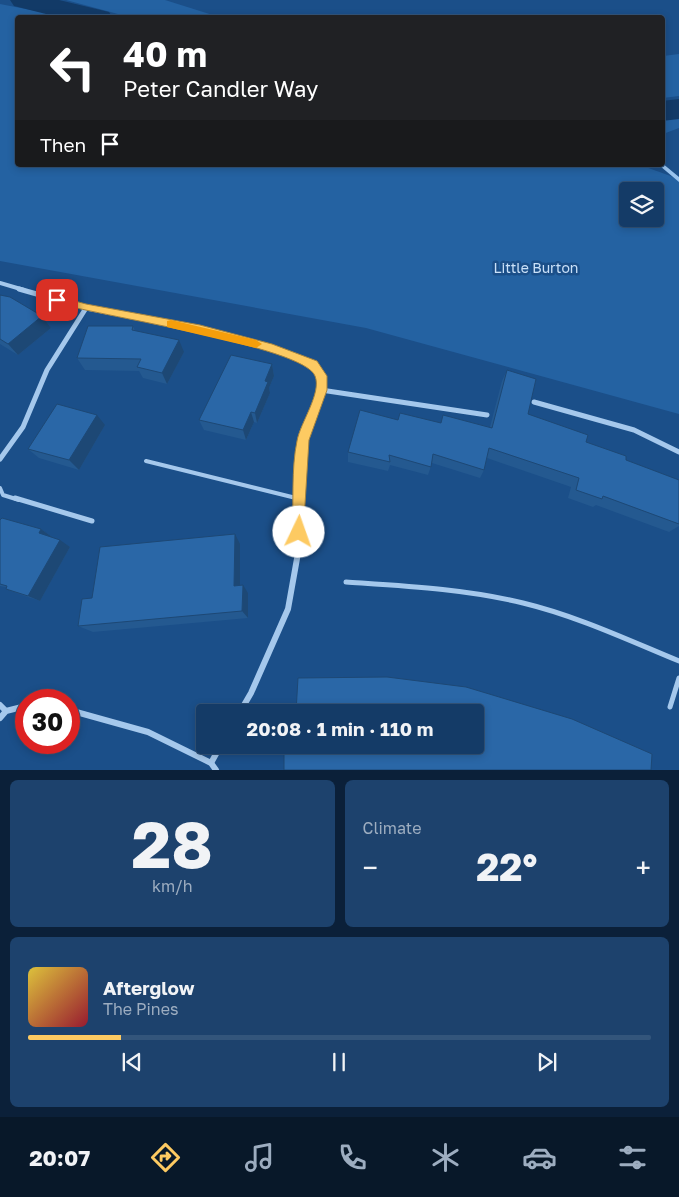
<!DOCTYPE html>
<meta charset="utf-8">
<style>
:root{--surface:#143b67;--page:#1d426d;--text:#f1f3f6;--muted:#9dadc0;--line:#33557b;--accent:#fdca62}
body{margin:0;font-family:"Golos Text",sans-serif;background:var(--page);color:var(--text);height:100vh;display:flex;flex-direction:column;font-size:19px;white-space:nowrap}
*{box-sizing:border-box;margin:0}
p{font-size:16px;color:var(--muted)}
.icon{flex:none;width:28px;height:28px;fill:none;stroke:currentColor;stroke-width:2;stroke-linecap:round;stroke-linejoin:round}
.map{position:relative;height:770px;overflow:hidden}
.drawer{display:flex;flex-direction:column;gap:10px;padding:10px;background:#0b2039;flex:1}
.drawer>*{flex:none}
.hud{position:absolute;left:15px;top:15px;width:650px;height:152px;border-radius:5px;box-shadow:0 2px 8px #0003,0 0 0 1px var(--line);background:#202124;color:#fff;overflow:hidden}
.buttons{position:absolute;left:619px;top:182px;display:grid;gap:10px}
.buttons a{display:grid;place-items:center;width:45px;height:45px;border-radius:5px;background:var(--surface);box-shadow:0 2px 8px #0003,0 0 0 1px var(--line);font-size:25px}
.speed{position:absolute;left:15px;top:689px;display:flex;gap:10px;font-size:25px;font-weight:700;text-align:center}
.speed>*{display:grid;place-content:center;width:65px;height:65px;border-radius:50%;background:var(--surface);box-shadow:0 2px 8px #0003,0 0 0 1px var(--line);line-height:1}
.speed .limit{border:8px solid #d22;background:#fff;color:#111}
.pin{position:absolute;display:grid;place-items:center;width:42px;height:42px;color:#fff;margin:-21px;border-radius:10px;box-shadow:0 2px 8px #0006}
.me{position:absolute;width:55px;margin:-28px;rotate:3deg;stroke-linejoin:round;filter:drop-shadow(0 0 4px #0008)}
.turn{display:flex;align-items:center;gap:18px;height:105px;padding:0 25px;font-size:22px}
.turn .icon{width:65px;height:65px;stroke-width:2.5}
.turn b{display:block;font-size:35px;line-height:42px}
.then{display:flex;align-items:center;height:48px;padding:0 25px;background:#0003;gap:10px;font-size:19px}
.big{font-size:38px;font-weight:700;line-height:1.1}
.drawer .card{flex:1;display:flex;flex-direction:column;justify-content:center;gap:8px;min-width:0;padding:0 18px;border-radius:8px;background:var(--page)}
.drawer .dial{align-items:center;gap:0}
.dial b{font-size:65px;line-height:1}
.song{display:flex;align-items:center;gap:15px}
.cover{width:60px;height:60px;border-radius:8px;background:linear-gradient(135deg,hsl(50 70% 55%),hsl(350 70% 35%))}
.played{height:5px;border-radius:2px;background:linear-gradient(90deg,var(--accent) 15%,var(--line) 15%)}
.keys{display:flex;justify-content:space-around;direction:ltr}
.heat{display:flex;justify-content:space-between;align-items:center;font-size:28px;direction:ltr}
.drawer .tiles{flex:1;display:grid;gap:10px;grid-template-columns:1fr 1fr}
.card:last-child{grid-column:span 2}
.trip{position:absolute;left:196px;top:704px;width:288px;height:50px;border-radius:5px;background:var(--surface);box-shadow:0 2px 8px #0003,0 0 0 1px var(--line);font-weight:700;line-height:50px;text-align:center}
.tab-bar{display:flex;height:80px;justify-content:space-around;align-items:center;background:#081829;color:var(--muted)}
.tab-bar .icon{width:35px;height:35px}
.tab-bar .selected{color:var(--accent)}
.tab-bar b{font-size:22px;color:var(--text)}
.map>svg:first-child{display:block}
.green{fill:#2462a2;fill-rule:evenodd}
.lines{fill:none;stroke-linecap:round;stroke-linejoin:round}
.stream{fill:#98c3ee;fill-rule:evenodd}
.river{fill:#123a67;fill-rule:evenodd}
.lane-far1{stroke:#a5c8ec;stroke-width:4}
.lane{stroke:#a5c8ec;stroke-width:5}
.street-far2{stroke:#a5c8ec;stroke-width:4}
.street-far1{stroke:#a5c8ec;stroke-width:5}
.street{stroke:#a5c8ec;stroke-width:6}
.wall{fill:#245990}
.shaded-wall{fill:#1d4875}
.building{fill:#2a67a7;stroke:#1d4875}
.route{fill:#fdca62;stroke:#a48340}
.slow{fill:#f59e0b}
.labels{text-anchor:middle;stroke-width:5;stroke-linejoin:round;paint-order:stroke}
.park-label{font-size:14px;fill:#cae1f9;stroke:#1b4f89}
</style>
<div class="map">
<svg width="679" height="770" viewBox="0 0 679 770">
<rect width="100%" height="100%" fill="#1b4f89"/>
<!-- green -->
<g class="green">
<path d="M 66,0 L 165,0 L 219,17 L 129,17 Z"/>
<path d="M 0,4 L 67,17 L 18,18 L 18,165 L 640,165 L 679,179 L 679,414 L 366,328 L 0,261 ZM 655,191 L 655,219 L 628,219 L 628,191 Z"/>
<path d="M 679,54 L 679,96 L 663,98 L 663,56 Z"/>
<path d="M 679,114 L 679,128 L 663,134 L 663,116 Z"/>
</g>
<g class="lines">
<!-- stream -->
<path class="stream" d="M 662,163 L 679,177 L 679,182 L 660,166 L 659,165 L 662,165 Z"/>
<!-- river -->
<g class="river">
<path d="M 10,0 L 59,0 L 109,12 L 113,18 L 62,18 L 14,6 Z"/>
<path d="M 679,99 L 679,119 L 662,121 L 662,101 Z"/>
</g>
<!-- lane-far1 -->
<g class="lane-far1">
<path d="M 146,461 L 300,499"/>
<path d="M 0,488 L 3,495 L 19,500"/>
</g>
<!-- lane -->
<g class="lane">
<path d="M 15,498 L 92,521"/>
<path d="M 298,498 L 300,499"/>
<path d="M 346,582 C 405,586 465,589 523,603 C 577,616 628,640 679,661"/>
<path d="M 670,707 L 679,678"/>
</g>
<!-- street-far2 -->
<path class="street-far2" d="M 0,283 L 24,290"/>
<!-- street-far1 -->
<g class="street-far1">
<path d="M 19,289 L 86,308 L 200,329 L 272,348 L 313,364 L 321,376 L 321,390 L 303,440 L 300,500"/>
<path d="M 321,390 L 487,415"/>
<path d="M 534,402 L 634,430 L 679,452"/>
<path d="M 0,459 L 23,427 L 47,370 L 86,308"/>
</g>
<!-- street -->
<g class="street">
<path d="M 0,705 L 6,711"/>
<path d="M 69,710 L 148,732 L 211,763 L 216,770"/>
<path d="M 240,712 L 251,693 L 288,609 L 298,553 L 300,498"/>
<path d="M 0,718 L 6,711 L 26,706"/>
<path d="M 211,763 L 221,745"/>
</g>
</g>
<!-- wall -->
<g class="wall">
<path d="M 0,295 L 42,316 L 51,328 L 18,355 L 0,344 Z"/>
<path d="M 133,326 L 135,331 L 184,352 L 167,384 L 143,378 L 139,371 L 85,370 L 77,358 Z"/>
<path d="M 272,364 L 274,376 L 269,388 L 270,393 L 257,423 L 254,422 L 246,440 L 204,430 L 199,420 Z"/>
<path d="M 507,370 L 528,414 L 626,460 L 679,480 L 679,526 L 669,532 L 596,505 L 593,507 L 568,498 L 571,487 L 487,458 L 484,470 L 480,478 L 432,463 L 428,475 L 390,465 L 388,471 L 348,462 L 348,452 L 398,420 L 441,423 L 443,415 L 490,427 L 502,381 Z"/>
<path d="M 105,425 L 79,470 L 39,458 L 28,449 Z"/>
<path d="M 0,520 L 41,529 L 52,537 L 51,538 L 70,547 L 40,601 L 19,594 L 6,589 L 6,587 L 0,586 Z"/>
<path d="M 240,544 L 240,585 L 248,593 L 248,618 L 93,632 L 78,626 L 92,598 Z"/>
</g>
<!-- shaded-wall -->
<g class="shaded-wall">
<path d="M 42,316 L 51,328 L 18,355 L 8,344 Z"/>
<path d="M 179,340 L 184,352 L 167,384 L 162,373 Z"/>
<path d="M 272,364 L 274,376 L 269,388 L 270,393 L 257,423 L 255,413 L 265,381 Z"/>
<path d="M 251,412 L 254,422 L 246,440 L 243,430 Z"/>
<path d="M 97,415 L 105,425 L 79,470 L 69,460 Z"/>
<path d="M 41,529 L 52,537 L 50,541 L 39,533 Z"/>
<path d="M 235,534 L 240,544 L 240,594 L 234,586 Z"/>
<path d="M 60,540 L 70,547 L 40,601 L 28,596 Z"/>
<path d="M 243,585 L 248,593 L 248,618 L 242,611 Z"/>
</g>
<!-- building -->
<g class="building">
<path d="M 0,295 L 10,297 L 42,316 L 8,344 L 0,339 Z"/>
<path d="M 88,326 L 133,326 L 132,330 L 179,340 L 162,373 L 137,367 L 141,359 L 77,358 Z"/>
<path d="M 231,355 L 272,364 L 265,381 L 268,382 L 255,413 L 251,412 L 243,430 L 199,420 Z"/>
<path d="M 507,370 L 536,379 L 528,414 L 588,435 L 586,442 L 626,456 L 626,460 L 679,480 L 679,524 L 603,496 L 602,499 L 576,490 L 579,478 L 489,448 L 484,470 L 433,454 L 431,467 L 389,455 L 390,462 L 348,452 L 360,410 L 398,420 L 400,413 L 441,423 L 443,415 L 492,428 Z"/>
<path d="M 57,404 L 97,415 L 69,460 L 28,449 Z"/>
<path d="M 2,518 L 41,529 L 39,533 L 60,540 L 28,596 L 6,589 L 7,586 L 0,584 L 0,520 Z"/>
<path d="M 235,534 L 234,586 L 243,585 L 242,611 L 78,626 L 82,599 L 92,598 L 100,547 Z"/>
<path d="M 387,677 L 466,687 L 572,719 L 652,754 L 651,770 L 284,770 L 284,745 L 475,745 L 475,712 L 296,712 L 298,678 Z"/>
</g>
<!-- route -->
<path class="route" d="M 57,296 L 86,304 L 200,325 L 272,344 L 317,361 L 327,376 L 327,390 L 309,440 L 303,537 L 299,539 L 294,537 L 292,532 C 294,503 291,469 297,441 C 300,423 322,393 315,376 C 304,346 92,315 53,302 L 53,297 Z"/>
<!-- slow -->
<path class="slow" d="M 171,320 L 256,340 L 262,344 L 256,348 L 167,327 L 167,321 Z"/>
<g class="labels">
<!-- park labels -->
<g class="park-label">
<text x="536" y="273">Little Burton</text>
</g>
</g>
</svg>
<div class="buttons">
<a><svg class="icon" aria-label="layers" viewBox="0 0 24 24"><path d="M12 4l9 5-9 5-9-5zM3 14l9 5 9-5"/></svg></a>
</div>
<div class="speed"><div class="limit">30</div></div>
<div class="pin" style="left:57px;top:300px;background:#d93025"><svg class="icon" aria-label="arrive" viewBox="0 0 24 24"><path d="M6 21V4h12l-3 4 3 4H6"/></svg></div>
<svg class="me" style="left:299px;top:532px" viewBox="-20 -20 40 40"><circle r="19" fill="#fff"/><path d="M0-13L10 11 0 6-10 11z" fill="#fdca62"/></svg>
<div class="trip">20:08 · 1 min · 110 m</div>
<div class="hud">
<div class="turn"><svg class="icon" aria-label="left" viewBox="0 0 24 24"><path d="M17 20v-9H6M10 6l-5 5 5 5"/></svg><div><b>40 m</b>Peter Candler Way</div></div>
<div class="then">Then<svg class="icon" aria-label="arrive" viewBox="0 0 24 24"><path d="M6 21V4h12l-3 4 3 4H6"/></svg></div>
</div>
</div>
<section class="drawer">
<div class="tiles">
<div class="card dial"><b>28</b><p>km/h</p></div>
<div class="card"><p>Climate</p>
<div class="heat"><a>−</a><b class="big">22°</b><a>+</a></div>
</div>
<div class="card">
<div class="song"><i class="cover"></i><div><b>Afterglow</b><p>The Pines</p></div></div>
<div class="played"></div>
<div class="keys"><svg class="icon" aria-label="previous" viewBox="0 0 24 24"><path d="M18 5L8 12l10 7zM5 5v14"/></svg><svg class="icon" aria-label="pause" viewBox="0 0 24 24"><path d="M8 5v14M16 5v14"/></svg><svg class="icon" aria-label="next" viewBox="0 0 24 24"><path d="M6 5l10 7-10 7zM19 5v14"/></svg></div>
</div>
</div>
</section>
<nav class="tab-bar">
<b>20:07</b>
<svg class="icon selected" aria-label="directions" viewBox="0 0 24 24"><path d="M12 3l9 9-9 9-9-9zM9 14v-3h6M13 9l2 2-2 2"/></svg>
<svg class="icon" aria-label="music" viewBox="0 0 24 24"><path d="M9 18V5l10-2v13"/><circle cx="6" cy="18" r="3"/><circle cx="16" cy="16" r="3"/></svg>
<svg class="icon" aria-label="phone" viewBox="0 0 24 24"><path d="M5 4h4l2 5-3 2q2 4 5 5l2-3 5 2v4C11 20 4 13 5 4z"/></svg>
<svg class="icon" aria-label="climate" viewBox="0 0 24 24"><path d="M12 3v18M4 7l16 10M4 17L20 7"/></svg>
<svg class="icon" aria-label="car" viewBox="0 0 24 24"><path d="M5 17H2v-5l4-1 3-4h7l3 4 3 1v5h-3M9 17h6M6 11h13"/><circle cx="7" cy="17" r="2"/><circle cx="17" cy="17" r="2"/></svg>
<svg class="icon" aria-label="filters" viewBox="0 0 24 24"><path d="M4 7h16M4 17h16"/><circle cx="9" cy="7" r="2"/><circle cx="15" cy="17" r="2"/></svg>
</nav>
